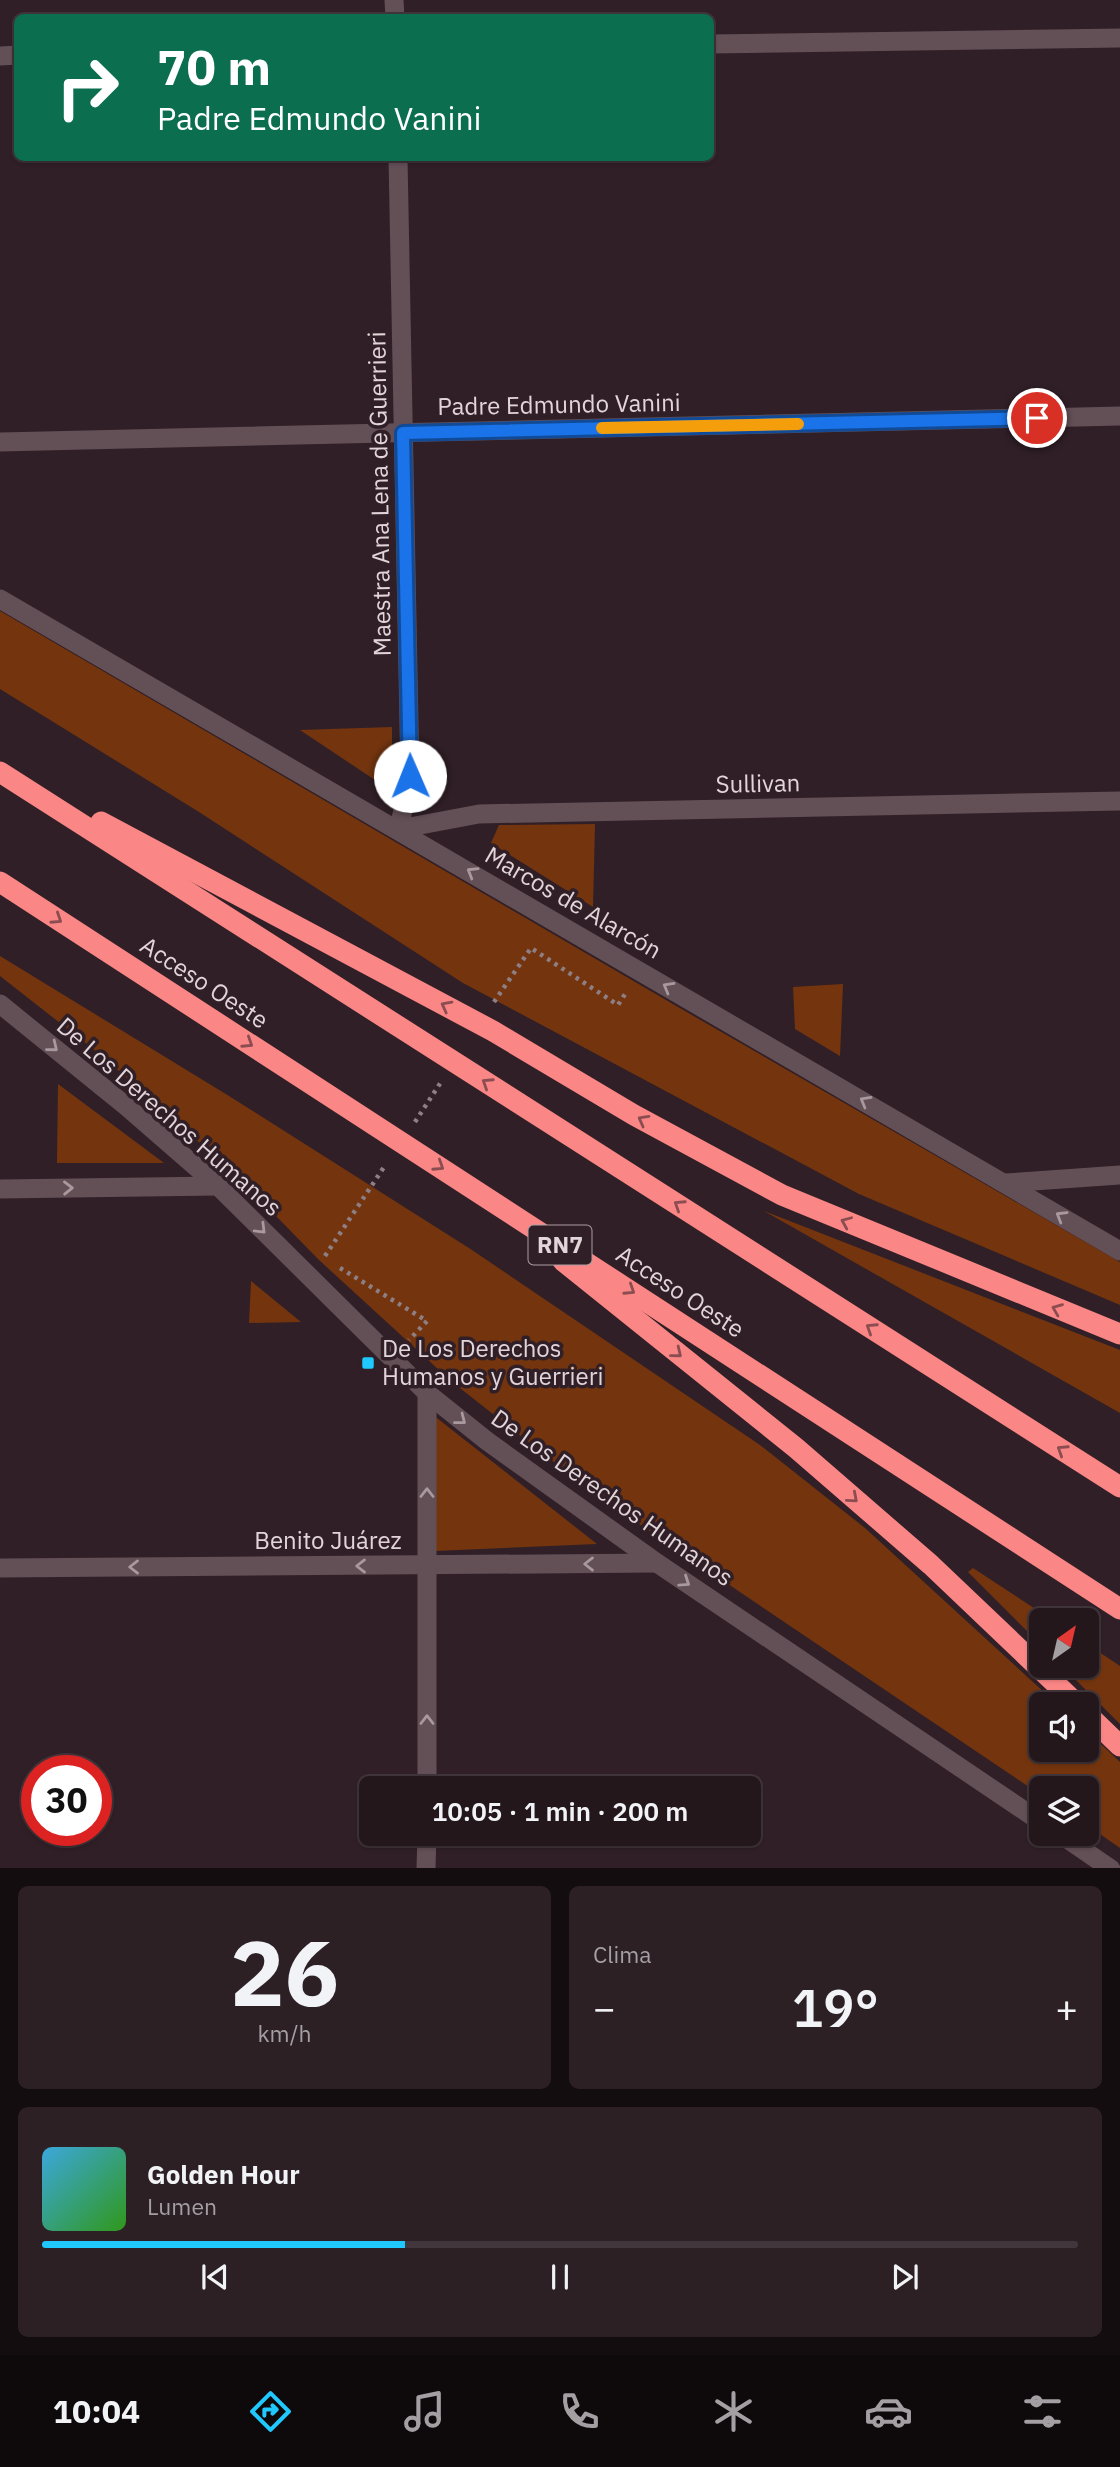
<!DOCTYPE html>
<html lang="es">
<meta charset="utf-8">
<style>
:root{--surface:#24171c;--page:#2c2025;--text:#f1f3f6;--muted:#a39fa3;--line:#41363b;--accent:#1fc9fd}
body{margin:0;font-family:"IBM Plex Sans",sans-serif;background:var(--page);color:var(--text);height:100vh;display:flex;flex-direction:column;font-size:26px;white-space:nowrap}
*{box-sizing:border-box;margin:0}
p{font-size:23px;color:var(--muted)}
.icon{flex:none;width:38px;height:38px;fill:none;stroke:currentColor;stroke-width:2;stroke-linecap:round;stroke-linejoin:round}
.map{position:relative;height:1868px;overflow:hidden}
.drawer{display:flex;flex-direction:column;gap:18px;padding:18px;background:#140d0f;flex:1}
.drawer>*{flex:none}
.banner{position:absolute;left:14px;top:14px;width:700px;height:147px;border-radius:10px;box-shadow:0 2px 5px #0004,0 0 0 2px var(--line);background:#0b6e4f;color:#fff;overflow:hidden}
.needle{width:46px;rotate:34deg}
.fabs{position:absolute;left:1029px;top:1608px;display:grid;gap:14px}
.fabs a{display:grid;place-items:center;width:70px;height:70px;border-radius:10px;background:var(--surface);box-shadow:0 2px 5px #0004,0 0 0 2px var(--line);font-size:35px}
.speed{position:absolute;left:21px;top:1755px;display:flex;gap:14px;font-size:35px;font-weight:700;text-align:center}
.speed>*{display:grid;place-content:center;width:91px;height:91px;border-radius:50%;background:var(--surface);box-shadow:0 2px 5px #0004,0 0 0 2px var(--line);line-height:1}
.speed .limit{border:10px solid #d22;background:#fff;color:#111}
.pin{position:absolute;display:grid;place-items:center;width:60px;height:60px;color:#fff;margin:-30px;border:4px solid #fff;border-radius:50%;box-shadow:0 2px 7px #0007}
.me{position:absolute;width:77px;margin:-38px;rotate:359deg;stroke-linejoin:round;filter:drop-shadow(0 0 5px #0008)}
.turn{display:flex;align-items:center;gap:24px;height:147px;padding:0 28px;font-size:32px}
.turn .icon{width:91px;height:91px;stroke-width:2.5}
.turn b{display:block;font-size:49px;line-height:60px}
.big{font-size:52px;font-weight:600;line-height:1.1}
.drawer .tile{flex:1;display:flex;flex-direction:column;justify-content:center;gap:10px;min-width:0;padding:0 24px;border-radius:10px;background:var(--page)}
.drawer .dial{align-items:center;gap:0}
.dial b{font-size:91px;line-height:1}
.song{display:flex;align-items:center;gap:21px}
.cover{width:84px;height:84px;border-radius:10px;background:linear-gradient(135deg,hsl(200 70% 55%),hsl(110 70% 35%))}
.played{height:7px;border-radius:4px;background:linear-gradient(90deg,var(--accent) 35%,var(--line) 35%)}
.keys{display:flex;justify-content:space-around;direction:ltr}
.heat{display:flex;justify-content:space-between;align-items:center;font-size:38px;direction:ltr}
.drawer .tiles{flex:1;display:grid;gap:18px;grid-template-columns:1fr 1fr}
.tile:last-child{grid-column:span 2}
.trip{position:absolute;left:359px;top:1776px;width:402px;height:70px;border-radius:10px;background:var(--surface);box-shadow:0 2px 5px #0004,0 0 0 2px var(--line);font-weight:600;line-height:70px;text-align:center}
.tabs{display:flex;height:112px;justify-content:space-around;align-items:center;background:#0e090b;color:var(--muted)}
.tabs .icon{width:49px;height:49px}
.tabs .selected{color:var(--accent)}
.tabs b{font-size:32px;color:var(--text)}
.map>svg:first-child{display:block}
.green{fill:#74350e}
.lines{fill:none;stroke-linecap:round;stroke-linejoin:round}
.path{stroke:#8e7f85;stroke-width:4.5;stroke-dasharray:3.5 5;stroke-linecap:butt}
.minor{stroke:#634f56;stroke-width:19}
.tertiary{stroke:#634f56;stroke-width:19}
.motorway{stroke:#fa8685;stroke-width:21}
.oneway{stroke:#a8999e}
.oneway2{stroke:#8b4d51}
.route-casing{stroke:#114b97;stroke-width:18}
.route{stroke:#1a73e8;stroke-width:12}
.slow{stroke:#f59e0b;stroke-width:12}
.poi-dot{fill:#1fc9fd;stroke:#301f26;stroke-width:2.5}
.labels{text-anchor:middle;stroke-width:7;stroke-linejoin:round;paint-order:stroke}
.shield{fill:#301f26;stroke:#ac9ea3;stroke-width:2}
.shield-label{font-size:23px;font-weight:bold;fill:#e1d5d9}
.street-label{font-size:24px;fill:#e1d5d9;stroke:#301f26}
.poi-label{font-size:24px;fill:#e1d5d9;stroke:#301f26;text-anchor:start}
</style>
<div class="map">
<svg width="1120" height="1869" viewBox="0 0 1120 1869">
<rect width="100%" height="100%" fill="#301f26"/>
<!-- green -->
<g class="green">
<path d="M 0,611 L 678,1007 L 1120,1262 L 1120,1305 L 859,1194 L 463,983 L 199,812 L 0,689 Z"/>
<path d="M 392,727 L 392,758 L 378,782 L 300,730 Z"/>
<path d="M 595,824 L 593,907 L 491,843 L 499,825 Z"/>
<path d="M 0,956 L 229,1096 L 472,1250 L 760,1445 L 865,1528 L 1057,1704 L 1041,1704 L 1041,1750 L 1087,1750 L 1087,1731 L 1120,1762 L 1120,1848 L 1087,1825 L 1087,1788 L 1041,1788 L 1041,1795 L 593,1493 L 451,1381 L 319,1260 L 238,1177 L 102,1056 L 0,976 Z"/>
<path d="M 843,984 L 840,1056 L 795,1029 L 793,987 Z"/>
<path d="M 58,1084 L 164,1163 L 57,1163 Z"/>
<path d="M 764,1211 L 1120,1350 L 1120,1413 Z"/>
<path d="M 251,1281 L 301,1322 L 249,1323 Z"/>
<path d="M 428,1411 L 597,1544 L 435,1551 Z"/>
<path d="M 973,1568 L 1052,1620 L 1041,1620 L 1041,1645 L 968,1572 Z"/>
<path d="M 1087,1644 L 1120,1666 L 1120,1724 L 1062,1666 L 1087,1666 Z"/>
</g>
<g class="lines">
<!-- path -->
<g class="path">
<path d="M 494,1002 L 531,948 L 618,1005 L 627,991"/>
<path d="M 415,1122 L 441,1082"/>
<path d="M 325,1256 L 386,1164"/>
<path d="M 340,1268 L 427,1321 L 409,1340"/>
</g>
<!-- minor -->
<g class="minor">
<path d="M 394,0 L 395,18"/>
<path d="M 710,44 L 1120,38"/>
<path d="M 0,56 L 18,55"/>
<path d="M 398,158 L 410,776 L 399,829 L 479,814 L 1120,801"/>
<path d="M 0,442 L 1120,416"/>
<path d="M 0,1004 L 126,1106 L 218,1186 L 427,1393 L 487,1441 L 657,1563 L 1041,1822"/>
<path d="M 1006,1183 L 1120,1175"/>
<path d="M 0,1189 L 218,1186"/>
<path d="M 0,1568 L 657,1563"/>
<path d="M 427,1788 L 427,1393"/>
<path d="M 1060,1834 L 1111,1869"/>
<path d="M 426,1869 L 427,1834"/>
</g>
<!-- tertiary -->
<path class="tertiary" d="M 0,599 L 1120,1251"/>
<!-- motorway -->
<g class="motorway">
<path d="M 0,772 L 1120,1487"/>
<path d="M 101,822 L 493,1031 L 634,1115 L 782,1195 L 1120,1334"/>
<path d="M 0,882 L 1120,1609"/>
<path d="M 563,1261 L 796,1448 L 931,1565 L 1077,1704"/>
<path d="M 1087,1714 L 1120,1746"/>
</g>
</g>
<!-- one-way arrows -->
<defs><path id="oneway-chevron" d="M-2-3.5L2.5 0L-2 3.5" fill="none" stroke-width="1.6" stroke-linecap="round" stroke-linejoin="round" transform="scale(1.75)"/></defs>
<g class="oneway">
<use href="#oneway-chevron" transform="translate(472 872) rotate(-149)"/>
<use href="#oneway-chevron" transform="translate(668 987) rotate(-150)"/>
<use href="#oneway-chevron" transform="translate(53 1047) rotate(39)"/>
<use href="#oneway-chevron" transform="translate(865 1101) rotate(-150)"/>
<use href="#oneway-chevron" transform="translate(68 1188) rotate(-1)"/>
<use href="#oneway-chevron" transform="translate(1061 1216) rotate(-149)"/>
<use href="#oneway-chevron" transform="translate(261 1229) rotate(45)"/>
<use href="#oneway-chevron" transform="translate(461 1420) rotate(38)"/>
<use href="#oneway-chevron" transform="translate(427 1493) rotate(-90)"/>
<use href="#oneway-chevron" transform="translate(589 1564) rotate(180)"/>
<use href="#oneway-chevron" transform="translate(361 1566) rotate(180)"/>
<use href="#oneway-chevron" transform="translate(134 1567) rotate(180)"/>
<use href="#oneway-chevron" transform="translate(685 1582) rotate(34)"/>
<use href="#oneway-chevron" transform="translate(427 1720) rotate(-90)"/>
</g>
<g class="oneway2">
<use href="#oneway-chevron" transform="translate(57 919) rotate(33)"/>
<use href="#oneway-chevron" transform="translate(446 1006) rotate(-152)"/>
<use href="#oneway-chevron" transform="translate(248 1043) rotate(33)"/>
<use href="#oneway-chevron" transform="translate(487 1083) rotate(-147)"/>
<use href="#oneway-chevron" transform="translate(643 1120) rotate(-151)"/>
<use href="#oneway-chevron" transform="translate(439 1166) rotate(33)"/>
<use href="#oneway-chevron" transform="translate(679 1205) rotate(-147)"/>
<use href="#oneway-chevron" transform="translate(846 1222) rotate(-157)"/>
<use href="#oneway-chevron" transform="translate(630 1290) rotate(33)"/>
<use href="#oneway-chevron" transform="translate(1057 1309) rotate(-158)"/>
<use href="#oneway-chevron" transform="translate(871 1328) rotate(-147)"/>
<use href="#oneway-chevron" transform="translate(677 1353) rotate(39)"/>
<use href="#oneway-chevron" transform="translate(1062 1450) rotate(-147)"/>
<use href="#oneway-chevron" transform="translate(853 1498) rotate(41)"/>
</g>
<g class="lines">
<defs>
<path id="route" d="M 410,776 L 403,433 L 1037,418"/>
</defs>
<!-- route casing -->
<use href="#route" class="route-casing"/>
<!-- route -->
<use href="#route" class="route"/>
<!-- slow -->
<path class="slow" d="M 602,428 L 798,424"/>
</g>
<!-- markers -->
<rect class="poi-dot" x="361" y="1356" width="14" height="14" rx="3.5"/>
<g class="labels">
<!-- shield labels -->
<rect class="shield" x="528.5" y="1225.5" width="63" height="39" rx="5"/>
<g class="shield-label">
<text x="560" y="1253">RN7</text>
</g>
<!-- street labels -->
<g class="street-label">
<text transform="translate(559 405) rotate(-1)" y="8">Padre Edmundo Vanini</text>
<text transform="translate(380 494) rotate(-91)" y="8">Maestra Ana Lena de Guerrieri</text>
<text transform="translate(758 784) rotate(-1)" y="8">Sullivan</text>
<text transform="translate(573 903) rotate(30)" y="8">Marcos de Alarcón</text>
<text transform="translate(204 983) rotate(33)" y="8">Acceso Oeste</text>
<text transform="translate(169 1117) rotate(41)" y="8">De Los Derechos Humanos</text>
<text transform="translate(680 1292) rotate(33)" y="8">Acceso Oeste</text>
<text transform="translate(612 1498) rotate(35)" y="8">De Los Derechos Humanos</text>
<text x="328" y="1549">Benito Juárez</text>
</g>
<!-- poi labels -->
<g class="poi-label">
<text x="382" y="1357">De Los Derechos<tspan x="382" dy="28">Humanos y Guerrieri</tspan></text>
</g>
</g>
</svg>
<div class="fabs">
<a><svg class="needle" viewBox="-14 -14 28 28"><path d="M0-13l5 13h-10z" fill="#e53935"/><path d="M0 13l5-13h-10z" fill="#a39fa3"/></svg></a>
<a><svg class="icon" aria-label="sound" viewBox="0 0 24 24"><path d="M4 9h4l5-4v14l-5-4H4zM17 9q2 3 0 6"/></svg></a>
<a><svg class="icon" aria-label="layers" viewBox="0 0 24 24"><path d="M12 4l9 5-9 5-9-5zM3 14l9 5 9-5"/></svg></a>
</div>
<div class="speed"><div class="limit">30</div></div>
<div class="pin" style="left:1037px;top:418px;background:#d93025"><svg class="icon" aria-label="arrive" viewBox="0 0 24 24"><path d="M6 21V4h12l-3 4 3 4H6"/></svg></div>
<svg class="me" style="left:410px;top:776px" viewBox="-20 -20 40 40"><circle r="19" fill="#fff"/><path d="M0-13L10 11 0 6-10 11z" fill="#1a73e8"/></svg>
<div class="trip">10:05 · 1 min · 200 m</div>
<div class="banner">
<div class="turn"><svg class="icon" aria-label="right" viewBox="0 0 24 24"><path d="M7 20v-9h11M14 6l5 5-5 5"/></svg><div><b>70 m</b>Padre Edmundo Vanini</div></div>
</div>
</div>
<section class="drawer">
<div class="tiles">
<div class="tile dial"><b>26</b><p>km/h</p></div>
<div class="tile"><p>Clima</p>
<div class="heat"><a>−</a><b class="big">19°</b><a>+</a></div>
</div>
<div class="tile">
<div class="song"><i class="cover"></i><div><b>Golden Hour</b><p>Lumen</p></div></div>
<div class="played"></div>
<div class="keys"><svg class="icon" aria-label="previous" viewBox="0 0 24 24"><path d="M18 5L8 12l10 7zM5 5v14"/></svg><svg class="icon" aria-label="pause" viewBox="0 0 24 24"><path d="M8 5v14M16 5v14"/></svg><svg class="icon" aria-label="next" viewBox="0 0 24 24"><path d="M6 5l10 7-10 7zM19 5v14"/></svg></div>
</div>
</div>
</section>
<nav class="tabs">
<b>10:04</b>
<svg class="icon selected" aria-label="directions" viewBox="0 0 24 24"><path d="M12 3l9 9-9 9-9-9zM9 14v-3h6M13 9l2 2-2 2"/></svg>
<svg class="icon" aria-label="music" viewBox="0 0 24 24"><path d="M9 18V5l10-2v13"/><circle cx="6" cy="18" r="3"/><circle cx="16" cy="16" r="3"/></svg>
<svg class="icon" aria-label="phone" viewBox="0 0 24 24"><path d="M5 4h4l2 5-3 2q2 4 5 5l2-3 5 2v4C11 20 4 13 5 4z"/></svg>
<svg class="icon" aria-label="climate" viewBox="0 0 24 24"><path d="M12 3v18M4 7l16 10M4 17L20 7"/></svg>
<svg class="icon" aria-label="car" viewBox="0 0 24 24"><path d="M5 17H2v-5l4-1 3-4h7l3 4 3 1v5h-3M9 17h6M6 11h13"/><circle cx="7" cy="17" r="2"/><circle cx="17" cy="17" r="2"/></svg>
<svg class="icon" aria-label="filters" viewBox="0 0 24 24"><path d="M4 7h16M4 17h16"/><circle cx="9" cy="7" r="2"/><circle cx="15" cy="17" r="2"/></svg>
</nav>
